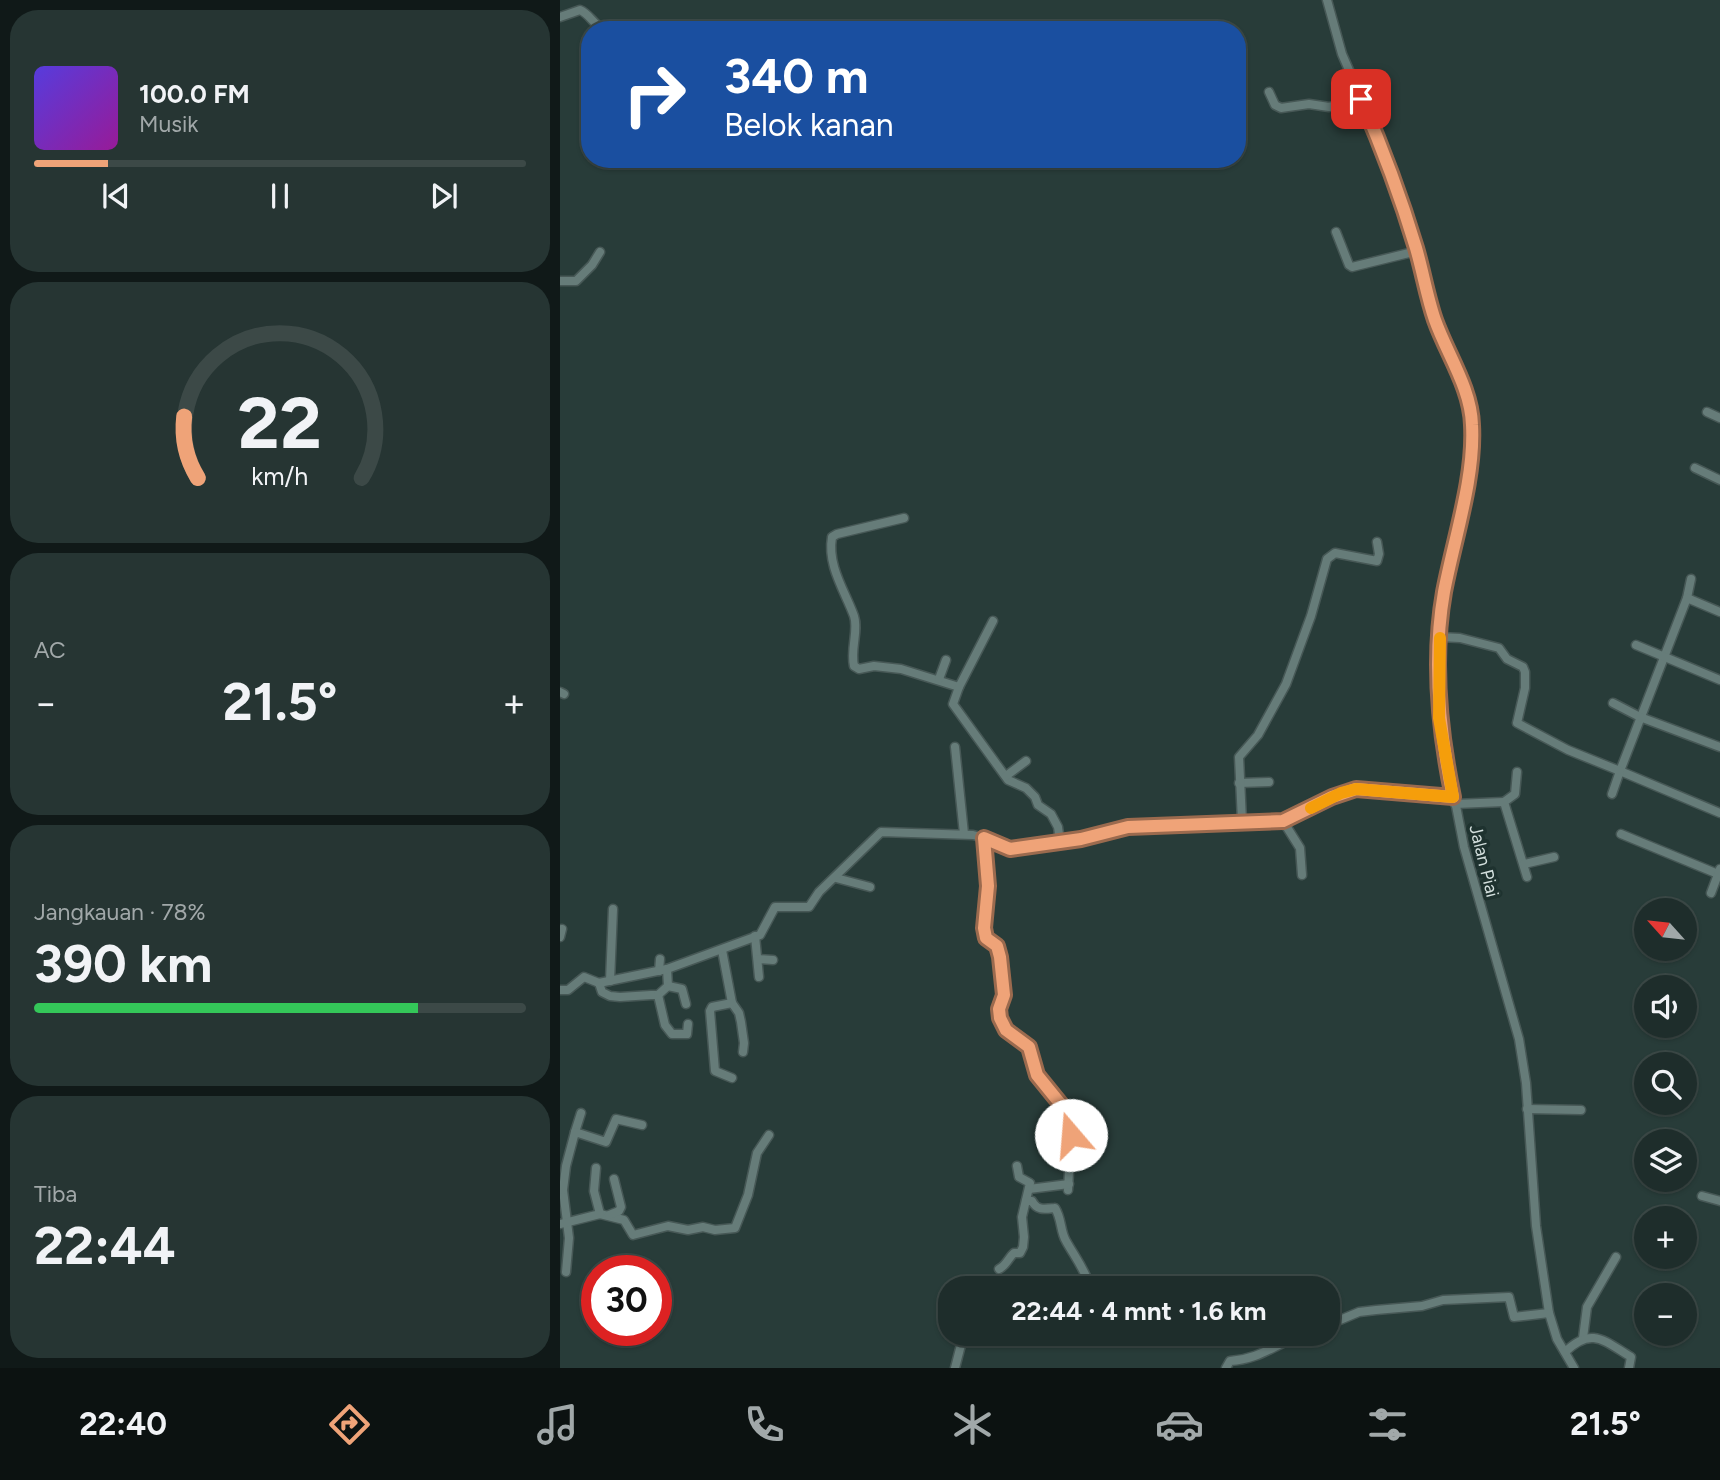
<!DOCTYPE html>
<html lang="id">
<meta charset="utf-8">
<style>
:root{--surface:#1e2d2b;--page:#263533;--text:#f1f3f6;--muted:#a1a8a9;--line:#3c4947;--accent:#efa378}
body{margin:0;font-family:Figtree,sans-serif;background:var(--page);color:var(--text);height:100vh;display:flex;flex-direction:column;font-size:26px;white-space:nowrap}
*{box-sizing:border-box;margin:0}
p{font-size:23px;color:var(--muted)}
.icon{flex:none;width:38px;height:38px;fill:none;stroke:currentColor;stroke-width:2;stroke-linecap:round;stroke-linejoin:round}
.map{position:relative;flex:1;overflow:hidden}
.side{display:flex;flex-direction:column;gap:10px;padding:10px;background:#101918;width:560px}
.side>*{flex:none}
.hud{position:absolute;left:21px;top:21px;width:665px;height:147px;border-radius:28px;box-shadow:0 2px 5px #0004,0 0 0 2px var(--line);background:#1a4fa0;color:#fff;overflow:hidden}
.needle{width:46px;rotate:297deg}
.fabs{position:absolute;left:1074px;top:898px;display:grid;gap:14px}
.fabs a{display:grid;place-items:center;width:63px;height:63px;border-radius:50%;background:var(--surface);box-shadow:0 2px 5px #0004,0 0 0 2px var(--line);font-size:35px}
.speed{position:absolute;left:21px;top:1255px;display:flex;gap:14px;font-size:35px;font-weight:700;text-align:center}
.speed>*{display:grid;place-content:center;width:91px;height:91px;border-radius:50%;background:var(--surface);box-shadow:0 2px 5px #0004,0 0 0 2px var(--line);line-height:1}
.speed .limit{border:10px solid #d22;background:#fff;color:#111}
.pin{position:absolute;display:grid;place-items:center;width:60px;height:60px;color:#fff;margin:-30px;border-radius:14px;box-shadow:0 4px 10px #0006}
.me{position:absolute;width:77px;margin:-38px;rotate:342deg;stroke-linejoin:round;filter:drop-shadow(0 0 5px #0008)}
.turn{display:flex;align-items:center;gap:24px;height:147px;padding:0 28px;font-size:32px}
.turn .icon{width:91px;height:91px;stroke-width:2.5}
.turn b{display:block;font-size:49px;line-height:60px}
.big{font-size:52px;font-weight:700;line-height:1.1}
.side .tile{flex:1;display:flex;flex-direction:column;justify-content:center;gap:10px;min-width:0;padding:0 24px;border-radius:28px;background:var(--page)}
.side .dial{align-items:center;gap:0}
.dial svg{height:182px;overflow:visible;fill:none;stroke:var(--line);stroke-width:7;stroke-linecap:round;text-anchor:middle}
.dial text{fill:var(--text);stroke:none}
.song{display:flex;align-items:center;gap:21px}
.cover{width:84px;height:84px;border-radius:10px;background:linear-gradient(135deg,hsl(250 70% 55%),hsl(300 70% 35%))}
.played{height:7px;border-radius:4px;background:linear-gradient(90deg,var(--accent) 15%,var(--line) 15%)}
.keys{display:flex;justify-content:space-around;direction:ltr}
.heat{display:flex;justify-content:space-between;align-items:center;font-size:38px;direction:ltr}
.charge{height:10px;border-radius:5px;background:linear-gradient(90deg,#34c759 78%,var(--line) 0)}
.trip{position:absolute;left:378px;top:1276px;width:402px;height:70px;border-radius:28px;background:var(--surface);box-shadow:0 2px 5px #0004,0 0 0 2px var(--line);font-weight:700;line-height:70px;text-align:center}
.menu{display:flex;height:112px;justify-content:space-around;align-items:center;background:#0c1211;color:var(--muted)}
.menu .icon{width:49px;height:49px}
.menu .selected{color:var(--accent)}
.menu b{font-size:32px;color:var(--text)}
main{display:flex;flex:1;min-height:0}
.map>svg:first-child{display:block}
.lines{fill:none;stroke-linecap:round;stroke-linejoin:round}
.minor-casing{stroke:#475856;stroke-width:11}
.minor{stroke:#667c79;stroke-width:8}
.route-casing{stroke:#9b6a4e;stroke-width:18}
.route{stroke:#efa378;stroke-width:12}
.slow{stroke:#f59e0b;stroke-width:12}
.labels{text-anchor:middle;stroke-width:7;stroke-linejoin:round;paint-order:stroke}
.street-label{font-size:18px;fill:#d3dfdd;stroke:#1e322f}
</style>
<main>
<section class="side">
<div class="tile">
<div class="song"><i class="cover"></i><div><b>100.0 FM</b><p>Musik</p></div></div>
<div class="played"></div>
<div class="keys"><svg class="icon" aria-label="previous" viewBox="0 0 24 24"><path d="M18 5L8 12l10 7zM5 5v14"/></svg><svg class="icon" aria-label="pause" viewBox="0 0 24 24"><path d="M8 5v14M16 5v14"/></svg><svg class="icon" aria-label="next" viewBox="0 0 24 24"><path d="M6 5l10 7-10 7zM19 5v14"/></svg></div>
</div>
<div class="tile dial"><svg viewBox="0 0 100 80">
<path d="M14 69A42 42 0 1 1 86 69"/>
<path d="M14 69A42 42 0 0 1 8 42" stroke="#efa378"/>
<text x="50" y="56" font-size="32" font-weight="700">22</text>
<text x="50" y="72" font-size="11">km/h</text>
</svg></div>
<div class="tile"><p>AC</p>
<div class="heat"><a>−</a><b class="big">21.5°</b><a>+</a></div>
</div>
<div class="tile"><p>Jangkauan · 78%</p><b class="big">390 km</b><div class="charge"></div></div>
<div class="tile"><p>Tiba</p><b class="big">22:44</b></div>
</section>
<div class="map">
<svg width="1160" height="1368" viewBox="0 0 1160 1368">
<rect width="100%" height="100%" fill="#283c39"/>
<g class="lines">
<defs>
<g id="minor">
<path d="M 767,0 L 782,54 L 816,132 L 851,231 L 876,324 L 911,413 L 912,450 L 903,511 L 882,609 L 879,718 L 904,847 L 959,1039 L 966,1083 L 976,1226 L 989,1313 L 997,1339 L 1014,1368"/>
<path d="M 0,17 L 20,10 C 30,14 34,26 45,30"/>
<path d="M 709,92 L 715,105 L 721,108 L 749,104 L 769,107 L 801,99"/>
<path d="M 776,232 L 789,265 L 792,267 L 857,251"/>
<path d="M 0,281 L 16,281 L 32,265 L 40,252"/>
<path d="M 1147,412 L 1160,418"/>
<path d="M 1135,468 L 1160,480"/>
<path d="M 344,518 L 277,534 L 272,537 C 267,566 285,591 294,616 C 299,630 290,649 294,666 L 299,669 L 314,666 L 341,669 L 399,687"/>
<path d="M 1127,598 L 1131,579"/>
<path d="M 1160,612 L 1127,598 L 1060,771 L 1160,813"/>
<path d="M 433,621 L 399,687 L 393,704 L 448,780 L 466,788 L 475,797 L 478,805 L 491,814 L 498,827 L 500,841"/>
<path d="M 880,637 L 900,638 L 939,648 L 947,659 L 963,667 L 965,672 L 965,688 L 957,723 L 1008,750 L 1060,771 L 1052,794"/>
<path d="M 1076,645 L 1160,680"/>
<path d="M 379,679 L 386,660"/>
<path d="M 0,692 L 4,694"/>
<path d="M 1053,703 L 1080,717 L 1160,747"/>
<path d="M 395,747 L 404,834"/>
<path d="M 957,772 L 955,794 L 944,802 L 967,877"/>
<path d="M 446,776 L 466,761"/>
<path d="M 679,783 L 709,782"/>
<path d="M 895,804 L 944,802"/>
<path d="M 682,821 L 679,757 L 698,735 L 726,684 L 751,616 L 767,559 L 775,553 L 817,561 L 819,554 L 817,542"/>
<path d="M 723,821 L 740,848 L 742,875"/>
<path d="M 1061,834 L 1158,874"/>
<path d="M 424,838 L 428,885 L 424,927 L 426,938 L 437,946 L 440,957 L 444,995 L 439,1009 L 440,1018 L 446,1029 L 469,1047 L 476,1075 L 507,1112 L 511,1135 L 508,1190"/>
<path d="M 964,864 L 994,857"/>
<path d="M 276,878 L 310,887"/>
<path d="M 1151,893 L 1160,869"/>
<path d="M 195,936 L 199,977"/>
<path d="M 0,937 L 2,929"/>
<path d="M 162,950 L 172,1003 L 179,1013 L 181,1022 L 184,1043 L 183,1052"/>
<path d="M 198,959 L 213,960"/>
<path d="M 99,971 L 100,959"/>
<path d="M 50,981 L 53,909"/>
<path d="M 39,983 L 42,992 L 50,996 L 60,997 L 91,995 L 98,995 L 108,986 L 107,969"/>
<path d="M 108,986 L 122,989 L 126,1004"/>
<path d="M 0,990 L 8,990 L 24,977 L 39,983 L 107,969 L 200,935 L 215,907 L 249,907 L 259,892 L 321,832 L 413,835 L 428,839 L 445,848 L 466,848 L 500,841 L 521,839 L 568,827 L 723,821 L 772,797 L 796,789 L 893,797"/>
<path d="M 98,995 L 105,1025 L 112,1034 L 127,1034 L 128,1024"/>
<path d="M 172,1078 L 155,1071 L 150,1011 L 152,1007 L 172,1003"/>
<path d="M 967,1109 L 1021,1110"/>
<path d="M 15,1132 L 21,1113"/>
<path d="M 469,1189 L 509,1184"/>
<path d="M 0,1190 L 3,1190 L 9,1238 L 6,1272"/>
<path d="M 3,1190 L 6,1166 L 15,1132 L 46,1142 L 56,1119 L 82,1125"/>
<path d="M 1142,1196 L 1160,1201"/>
<path d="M 466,1201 L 472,1201 C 477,1211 485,1209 495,1208 C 502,1219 500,1231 506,1241 C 515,1257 525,1270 531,1288"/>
<path d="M 40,1214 L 64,1220 L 73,1235 L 108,1226 L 128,1230 L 143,1227 L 155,1230 L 175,1228 L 188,1195 L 197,1153 L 209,1135"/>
<path d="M 49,1215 L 59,1211 L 61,1207 L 54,1179"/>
<path d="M 0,1224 L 40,1214 L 34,1191 L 36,1168"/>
<path d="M 439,1269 C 447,1265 448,1258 454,1253 L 460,1253 L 463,1247 L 464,1237 L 462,1217 L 470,1183 L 459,1177 L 457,1166"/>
<path d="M 768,1325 L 799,1312 L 816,1310 L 862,1306 L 883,1300 L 949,1297 L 954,1317 L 989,1313"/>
<path d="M 1023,1338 L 1027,1307 L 1056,1257"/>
<path d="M 1005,1352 C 1032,1326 1044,1341 1071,1357 L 1069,1368"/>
<path d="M 395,1368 L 402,1341 L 407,1334"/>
<path d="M 666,1368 L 670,1361 C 702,1359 717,1342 746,1334"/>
</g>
</defs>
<!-- minor casing -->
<use href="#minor" class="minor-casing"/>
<!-- minor -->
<use href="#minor" class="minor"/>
</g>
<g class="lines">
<defs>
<path id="route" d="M 511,1135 L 507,1112 L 477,1075 L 469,1047 L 446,1030 L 440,1018 L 439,1009 L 444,995 L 440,957 L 437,946 L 426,938 L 424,928 L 428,886 L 424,838 L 450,849 L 521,839 L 568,827 L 723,821 L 772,797 L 796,789 L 893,797 C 879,730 872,660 884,592 C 894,539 915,478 912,425 C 911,388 887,354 875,320 C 867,297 863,272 856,248 C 841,198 822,147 801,99"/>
</defs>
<!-- route casing -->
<use href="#route" class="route-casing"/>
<!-- route -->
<use href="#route" class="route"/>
<!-- slow -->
<path class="slow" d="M 751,808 L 781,793 L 796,789 L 893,797 L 879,718 L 880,638"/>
</g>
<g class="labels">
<!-- street labels -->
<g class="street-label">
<text transform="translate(924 861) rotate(76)" y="6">Jalan Piai</text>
</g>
</g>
</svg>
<div class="fabs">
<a><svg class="needle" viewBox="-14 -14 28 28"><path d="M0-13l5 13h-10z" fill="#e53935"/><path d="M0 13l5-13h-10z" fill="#a1a8a9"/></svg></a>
<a><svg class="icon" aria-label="sound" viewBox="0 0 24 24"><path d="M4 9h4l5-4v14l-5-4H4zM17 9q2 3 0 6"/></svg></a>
<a><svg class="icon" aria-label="search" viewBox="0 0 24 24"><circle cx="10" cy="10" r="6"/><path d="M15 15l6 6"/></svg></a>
<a><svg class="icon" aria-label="layers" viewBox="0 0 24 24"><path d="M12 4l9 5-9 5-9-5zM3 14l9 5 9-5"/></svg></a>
<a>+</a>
<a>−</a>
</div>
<div class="speed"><div class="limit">30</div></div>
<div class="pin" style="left:801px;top:99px;background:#d93025"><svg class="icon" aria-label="arrive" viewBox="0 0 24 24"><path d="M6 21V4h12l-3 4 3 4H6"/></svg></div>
<svg class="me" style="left:511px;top:1135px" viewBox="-20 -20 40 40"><circle r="19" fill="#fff"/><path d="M0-13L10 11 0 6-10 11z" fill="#efa378"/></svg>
<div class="trip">22:44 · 4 mnt · 1.6 km</div>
<div class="hud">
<div class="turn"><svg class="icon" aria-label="right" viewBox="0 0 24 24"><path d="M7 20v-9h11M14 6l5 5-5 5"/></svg><div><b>340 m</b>Belok kanan</div></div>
</div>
</div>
</main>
<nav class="menu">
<b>22:40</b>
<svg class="icon selected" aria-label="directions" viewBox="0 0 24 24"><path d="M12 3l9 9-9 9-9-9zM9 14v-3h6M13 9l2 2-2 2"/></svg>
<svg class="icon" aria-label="music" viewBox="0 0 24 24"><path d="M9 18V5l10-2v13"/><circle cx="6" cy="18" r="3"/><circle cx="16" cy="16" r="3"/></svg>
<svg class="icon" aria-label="phone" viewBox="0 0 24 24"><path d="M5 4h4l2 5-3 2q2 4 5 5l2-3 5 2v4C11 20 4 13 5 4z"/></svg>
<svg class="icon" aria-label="climate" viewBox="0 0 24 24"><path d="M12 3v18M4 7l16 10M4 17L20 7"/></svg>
<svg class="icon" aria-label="car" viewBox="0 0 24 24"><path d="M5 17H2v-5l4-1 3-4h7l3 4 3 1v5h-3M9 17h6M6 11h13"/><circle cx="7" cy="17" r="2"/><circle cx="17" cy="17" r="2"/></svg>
<svg class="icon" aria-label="filters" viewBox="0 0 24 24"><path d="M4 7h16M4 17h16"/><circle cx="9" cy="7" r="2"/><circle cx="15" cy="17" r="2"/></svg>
<b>21.5°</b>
</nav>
